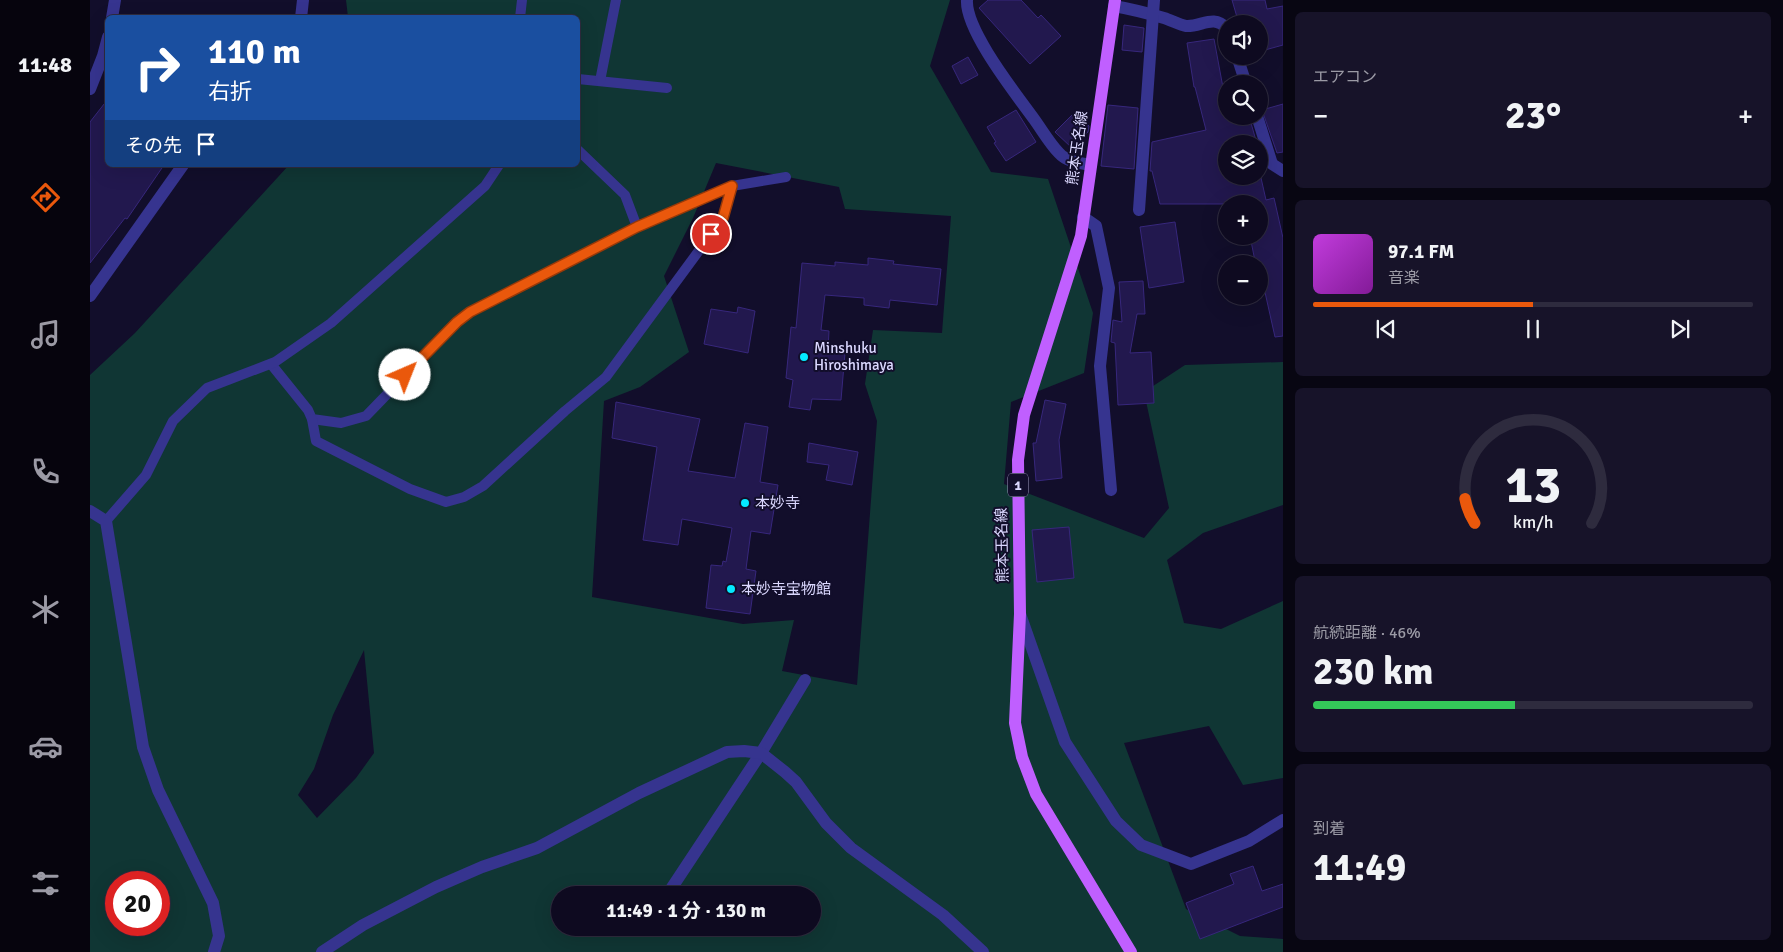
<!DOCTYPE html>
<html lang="ja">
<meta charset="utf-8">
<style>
:root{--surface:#0e0a20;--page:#171329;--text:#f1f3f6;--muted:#9b9aa5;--line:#2e2b3e;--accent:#ea580c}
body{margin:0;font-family:Signika,"Noto Sans JP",sans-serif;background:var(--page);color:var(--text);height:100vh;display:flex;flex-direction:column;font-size:19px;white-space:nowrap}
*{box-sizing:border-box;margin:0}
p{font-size:16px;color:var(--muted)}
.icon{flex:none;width:28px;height:28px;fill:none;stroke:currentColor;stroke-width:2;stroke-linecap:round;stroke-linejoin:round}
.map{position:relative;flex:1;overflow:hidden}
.drawer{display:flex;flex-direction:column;gap:12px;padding:12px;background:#080612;width:500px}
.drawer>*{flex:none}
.hud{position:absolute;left:15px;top:15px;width:475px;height:152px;border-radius:8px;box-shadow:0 5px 20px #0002,0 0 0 1px var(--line);background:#1a4fa0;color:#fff;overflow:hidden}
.buttons{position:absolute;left:1128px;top:15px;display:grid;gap:10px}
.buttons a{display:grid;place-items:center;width:50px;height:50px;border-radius:50%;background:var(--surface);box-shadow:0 5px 20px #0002,0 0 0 1px var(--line);font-size:25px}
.speed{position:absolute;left:15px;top:871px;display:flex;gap:10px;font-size:25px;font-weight:700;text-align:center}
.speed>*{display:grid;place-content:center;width:65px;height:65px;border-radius:50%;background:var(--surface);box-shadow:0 5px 20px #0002,0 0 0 1px var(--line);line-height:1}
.speed .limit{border:8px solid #d22;background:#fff;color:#111}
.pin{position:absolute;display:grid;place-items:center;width:42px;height:42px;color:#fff;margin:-21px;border:2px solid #fff;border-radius:50%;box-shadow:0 1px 5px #0007}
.me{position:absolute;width:55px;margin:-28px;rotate:44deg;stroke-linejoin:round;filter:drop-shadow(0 0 4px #0008)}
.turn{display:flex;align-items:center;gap:18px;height:105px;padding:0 20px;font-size:22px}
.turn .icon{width:65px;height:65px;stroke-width:2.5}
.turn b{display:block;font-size:35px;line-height:42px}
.then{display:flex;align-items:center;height:48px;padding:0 20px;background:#0003;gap:10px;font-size:19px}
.big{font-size:38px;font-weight:700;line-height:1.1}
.drawer .card{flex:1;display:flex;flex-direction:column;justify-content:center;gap:8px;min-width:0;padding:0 18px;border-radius:8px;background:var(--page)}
.drawer .dial{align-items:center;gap:0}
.dial svg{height:130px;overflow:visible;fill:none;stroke:var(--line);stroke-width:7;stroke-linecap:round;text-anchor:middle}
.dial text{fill:var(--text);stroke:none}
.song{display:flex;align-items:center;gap:15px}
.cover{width:60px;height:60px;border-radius:8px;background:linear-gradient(135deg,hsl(290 70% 55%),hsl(290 70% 35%))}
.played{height:5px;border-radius:2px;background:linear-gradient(90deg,var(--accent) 50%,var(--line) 50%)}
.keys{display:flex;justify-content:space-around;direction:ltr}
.heat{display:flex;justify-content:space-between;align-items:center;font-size:28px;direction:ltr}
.charge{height:8px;border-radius:4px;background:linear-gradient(90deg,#34c759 46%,var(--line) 0)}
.trip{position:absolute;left:461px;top:886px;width:270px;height:50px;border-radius:25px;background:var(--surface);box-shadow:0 5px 20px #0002,0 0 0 1px var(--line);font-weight:700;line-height:50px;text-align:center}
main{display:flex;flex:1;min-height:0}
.dock{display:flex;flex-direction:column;width:90px;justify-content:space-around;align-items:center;background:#06040d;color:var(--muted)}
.dock .icon{width:35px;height:35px}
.dock .current{color:var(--accent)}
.dock b{font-size:22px;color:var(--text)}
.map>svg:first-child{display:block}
.green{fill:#103634;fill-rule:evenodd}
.building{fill:#22184e;stroke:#37277c}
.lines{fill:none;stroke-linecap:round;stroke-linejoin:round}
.lane{stroke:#36348f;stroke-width:10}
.street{stroke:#36348f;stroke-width:12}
.primary{stroke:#c05fff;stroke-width:12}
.route-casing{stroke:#983908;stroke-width:12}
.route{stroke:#ea580c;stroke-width:9}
.poi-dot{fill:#04eaff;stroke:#120e2b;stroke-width:2}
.labels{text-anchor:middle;stroke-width:4;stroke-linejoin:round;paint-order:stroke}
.shield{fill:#120e2b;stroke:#9f9bbf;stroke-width:1}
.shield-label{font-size:14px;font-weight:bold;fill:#dbd8ff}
.street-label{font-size:15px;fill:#dbd8ff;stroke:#120e2b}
.poi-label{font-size:15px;fill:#dbd8ff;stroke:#120e2b;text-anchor:start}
</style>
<main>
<nav class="dock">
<b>11:48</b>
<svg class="icon current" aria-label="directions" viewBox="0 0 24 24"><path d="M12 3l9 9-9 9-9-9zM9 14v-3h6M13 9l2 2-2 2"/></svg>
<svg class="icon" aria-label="music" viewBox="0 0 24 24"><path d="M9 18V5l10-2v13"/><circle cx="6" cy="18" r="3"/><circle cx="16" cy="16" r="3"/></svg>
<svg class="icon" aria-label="phone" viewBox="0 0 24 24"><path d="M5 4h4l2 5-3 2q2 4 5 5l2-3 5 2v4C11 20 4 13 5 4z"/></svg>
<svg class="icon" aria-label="climate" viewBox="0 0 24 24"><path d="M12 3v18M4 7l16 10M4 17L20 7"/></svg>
<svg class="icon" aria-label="car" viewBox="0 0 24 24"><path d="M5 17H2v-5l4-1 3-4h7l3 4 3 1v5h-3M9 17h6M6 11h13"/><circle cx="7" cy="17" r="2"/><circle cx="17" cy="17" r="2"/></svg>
<svg class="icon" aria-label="filters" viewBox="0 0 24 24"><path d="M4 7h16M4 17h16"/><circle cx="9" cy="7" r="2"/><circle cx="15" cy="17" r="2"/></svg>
</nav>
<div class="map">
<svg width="1193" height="952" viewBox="0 0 1193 952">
<rect width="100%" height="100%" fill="#120e2b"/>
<!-- green -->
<path class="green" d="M 256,0 L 860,0 L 840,66 L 901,172 L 958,179 L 1003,313 L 994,373 L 921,402 L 914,484 L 1054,538 L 1079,508 L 1054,392 L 1095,365 L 1193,362 L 1193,505 L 1113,533 L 1077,560 L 1094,623 L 1131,629 L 1193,601 L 1193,778 L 1153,785 L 1119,726 L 1034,743 L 1096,909 L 1150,936 L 1193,939 L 1193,952 L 0,952 L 0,375 L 45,333 L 199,165 L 488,165 L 488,18 L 258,17 ZM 626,163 L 749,187 L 755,209 L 861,216 L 852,333 L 783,330 L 775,384 L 787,421 L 767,685 L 692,671 L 704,620 L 653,624 L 502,597 L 514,401 L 550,387 L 599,352 L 574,276 L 603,218 ZM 274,650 L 284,753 L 266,778 L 227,818 L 208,795 L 224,769 L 243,715 ZM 26,882 L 69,882 L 69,925 L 26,925 ZM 470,895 L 722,895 L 722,928 L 470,928 Z"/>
<!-- building -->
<g class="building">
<path d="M 898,0 L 931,0 L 948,18 L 951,15 L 971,36 L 940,64 L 889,8 Z"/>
<path d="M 1142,0 L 1175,0 L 1177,9 L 1193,6 L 1193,45 L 1175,50 L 1174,46 L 1169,47 L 1169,24 L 1149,24 Z"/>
<path d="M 1034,25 L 1054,28 L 1052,52 L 1032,50 Z"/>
<path d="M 1124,39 L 1134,93 L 1136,93 L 1136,116 L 1159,116 L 1167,144 L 1136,144 L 1136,176 L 1169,176 L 1169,169 L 1176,200 L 1184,198 L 1193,238 L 1193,336 L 1185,337 L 1168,261 L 1165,261 L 1160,236 L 1169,236 L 1169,204 L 1070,204 L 1062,171 L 1060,171 L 1062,142 L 1116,130 L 1105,87 L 1104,87 L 1097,43 Z"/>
<path d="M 878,57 L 888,75 L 871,84 L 862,66 Z"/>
<path d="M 18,99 L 18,165 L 74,165 L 37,219 L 35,218 L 0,263 L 0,122 Z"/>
<path d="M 1193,104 L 1193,152 L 1187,153 L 1172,110 Z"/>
<path d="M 1018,105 L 1048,108 L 1044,169 L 1011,166 Z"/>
<path d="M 926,110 L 946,142 L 916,161 L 904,143 L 906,142 L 897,127 Z"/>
<path d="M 985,112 L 999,126 L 998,132 L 982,148 L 965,132 Z"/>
<path d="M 1085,222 L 1094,282 L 1059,288 L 1050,227 Z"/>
<path d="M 778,258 L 804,261 L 803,264 L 851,269 L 847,305 L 800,300 L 799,308 L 774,305 L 774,298 L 735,295 L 731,330 L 739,331 L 738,351 L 755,353 L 751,400 L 722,399 L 720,410 L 699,407 L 703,380 L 696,378 L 701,327 L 706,328 L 712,263 L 745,266 L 745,262 L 778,265 Z"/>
<path d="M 1053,281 L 1055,314 L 1047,314 L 1040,353 L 1061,352 L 1064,403 L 1028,405 L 1025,343 L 1021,342 L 1023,320 L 1032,322 L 1029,282 Z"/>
<path d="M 648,307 L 665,311 L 658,353 L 614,344 L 621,309 L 647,313 Z"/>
<path d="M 955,400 L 976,404 L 969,440 L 972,478 L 946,481 L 943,443 L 946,443 Z"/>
<path d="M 526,402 L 610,419 L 598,471 L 645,478 L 655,423 L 678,427 L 670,482 L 688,485 L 680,534 L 661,531 L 656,569 L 666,571 L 660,614 L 616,608 L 621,565 L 632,566 L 633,561 L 636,562 L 642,528 L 592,519 L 588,545 L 553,540 L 567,447 L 522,438 Z"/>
<path d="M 719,443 L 768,452 L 762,485 L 736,480 L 739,465 L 717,462 Z"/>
<path d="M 979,527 L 984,578 L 947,582 L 942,530 Z"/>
<path d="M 1163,866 L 1172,891 L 1193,884 L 1193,907 L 1110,939 L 1096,903 L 1144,884 L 1140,874 Z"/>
</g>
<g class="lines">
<!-- lane -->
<g class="lane">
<path d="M 430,18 L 432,0"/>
<path d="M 488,79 L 577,88"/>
<path d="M 510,81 L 526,0"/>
<path d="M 488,150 L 535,195 L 547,227"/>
<path d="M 181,364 L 218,410 L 222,419 L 251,423 L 276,416 L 367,322 L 380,312 L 547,227 L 642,186"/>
<path d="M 222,419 L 226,441 L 320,489 L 356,502 L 374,497 L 393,486 L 475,411 L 516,377 L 633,218 L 642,186 L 696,177"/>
<path d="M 16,521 L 56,475 L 83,421 L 117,388 L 185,362 L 241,323 L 395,186 L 409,165"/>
</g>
<!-- street -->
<g class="street">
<path d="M 877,0 C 875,30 926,94 944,119 C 952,130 960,144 969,153 C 977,162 990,163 1001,165"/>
<path d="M 1024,6 C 1041,9 1057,13 1074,18 C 1081,20 1089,25 1096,26 C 1111,27 1124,14 1136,28"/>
<path d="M 22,18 L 25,0"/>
<path d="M 211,18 L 213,0"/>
<path d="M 1147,56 L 1156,84"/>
<path d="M 0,89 L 13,56 L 18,37"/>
<path d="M 1167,116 L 1182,164 L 1193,171"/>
<path d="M 1049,210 L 1064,0"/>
<path d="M 993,217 L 1006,226 L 1019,288 L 1010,366 L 1021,490"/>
<path d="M 0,296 L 93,165"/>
<path d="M 0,511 L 16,521 L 53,747 L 68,790 L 123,903 L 129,936 L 124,952"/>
<path d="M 930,614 L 975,742 L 1026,821 L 1051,845 L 1101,864 L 1159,841 L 1193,820"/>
<path d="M 577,895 L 671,753 L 715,680"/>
<path d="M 553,931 L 556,928"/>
<path d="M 232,952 L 273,925 L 346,887 L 392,867 L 447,848 L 549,793 L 637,752 L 654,751 L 671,753 L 695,772 L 706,782 L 736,823 L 761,848 L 853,915 L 893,952"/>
</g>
<!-- primary -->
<path class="primary" d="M 1025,0 L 991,236 L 934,415 L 928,460 L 930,614 L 925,723 L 932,757 L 946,794 L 1041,952"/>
</g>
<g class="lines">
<defs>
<path id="route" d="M 315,375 L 367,322 L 380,312 L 547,227 L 642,186 L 633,218 L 621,234"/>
</defs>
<!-- route casing -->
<use href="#route" class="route-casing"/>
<!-- route -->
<use href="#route" class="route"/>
</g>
<!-- markers -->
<g class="poi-dot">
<circle cx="714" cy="357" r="5"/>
<circle cx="655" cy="503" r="5"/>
<circle cx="641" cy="589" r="5"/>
</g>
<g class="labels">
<!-- shield labels -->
<rect class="shield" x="918" y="473.5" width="20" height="23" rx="4"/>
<g class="shield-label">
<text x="928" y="490">1</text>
</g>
<!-- street labels -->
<g class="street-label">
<text transform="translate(987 148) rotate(-82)" y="5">熊本玉名線</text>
<text transform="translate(912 545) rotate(-91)" y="5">熊本玉名線</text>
</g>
<!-- poi labels -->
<g class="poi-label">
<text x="724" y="353">Minshuku<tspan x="724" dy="17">Hiroshimaya</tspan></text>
<text x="665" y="508">本妙寺</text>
<text x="651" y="594">本妙寺宝物館</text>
</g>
</g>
</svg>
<div class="buttons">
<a><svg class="icon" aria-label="sound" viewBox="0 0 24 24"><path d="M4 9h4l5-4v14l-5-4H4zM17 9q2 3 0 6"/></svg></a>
<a><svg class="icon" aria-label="search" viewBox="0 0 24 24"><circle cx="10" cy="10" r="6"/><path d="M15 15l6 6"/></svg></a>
<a><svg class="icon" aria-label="layers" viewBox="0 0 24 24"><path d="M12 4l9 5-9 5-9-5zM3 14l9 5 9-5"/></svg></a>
<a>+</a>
<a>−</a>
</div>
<div class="speed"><div class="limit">20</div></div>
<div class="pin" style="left:621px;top:234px;background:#d93025"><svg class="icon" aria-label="arrive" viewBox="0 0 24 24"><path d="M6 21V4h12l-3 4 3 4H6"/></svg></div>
<svg class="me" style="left:315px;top:375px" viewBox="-20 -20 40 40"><circle r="19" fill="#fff"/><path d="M0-13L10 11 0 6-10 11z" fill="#ea580c"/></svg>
<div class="trip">11:49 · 1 分 · 130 m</div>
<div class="hud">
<div class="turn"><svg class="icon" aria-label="right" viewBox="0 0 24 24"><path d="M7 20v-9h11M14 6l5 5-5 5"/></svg><div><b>110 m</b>右折</div></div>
<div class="then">その先<svg class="icon" aria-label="arrive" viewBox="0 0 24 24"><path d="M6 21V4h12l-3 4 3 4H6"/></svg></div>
</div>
</div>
<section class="drawer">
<div class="card"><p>エアコン</p>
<div class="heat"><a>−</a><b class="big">23°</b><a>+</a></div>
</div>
<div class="card">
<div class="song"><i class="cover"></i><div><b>97.1 FM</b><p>音楽</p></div></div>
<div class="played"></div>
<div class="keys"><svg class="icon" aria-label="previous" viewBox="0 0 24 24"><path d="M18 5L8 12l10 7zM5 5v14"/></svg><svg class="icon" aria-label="pause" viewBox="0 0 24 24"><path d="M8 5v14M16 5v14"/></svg><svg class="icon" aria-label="next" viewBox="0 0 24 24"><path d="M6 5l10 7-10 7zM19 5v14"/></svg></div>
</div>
<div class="card dial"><svg viewBox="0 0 100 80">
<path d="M14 69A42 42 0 1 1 86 69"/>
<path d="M14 69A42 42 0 0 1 8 54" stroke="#ea580c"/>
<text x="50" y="56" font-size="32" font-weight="700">13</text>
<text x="50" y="72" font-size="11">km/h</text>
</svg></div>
<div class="card"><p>航続距離 · 46%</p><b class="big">230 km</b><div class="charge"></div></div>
<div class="card"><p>到着</p><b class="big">11:49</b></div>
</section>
</main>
